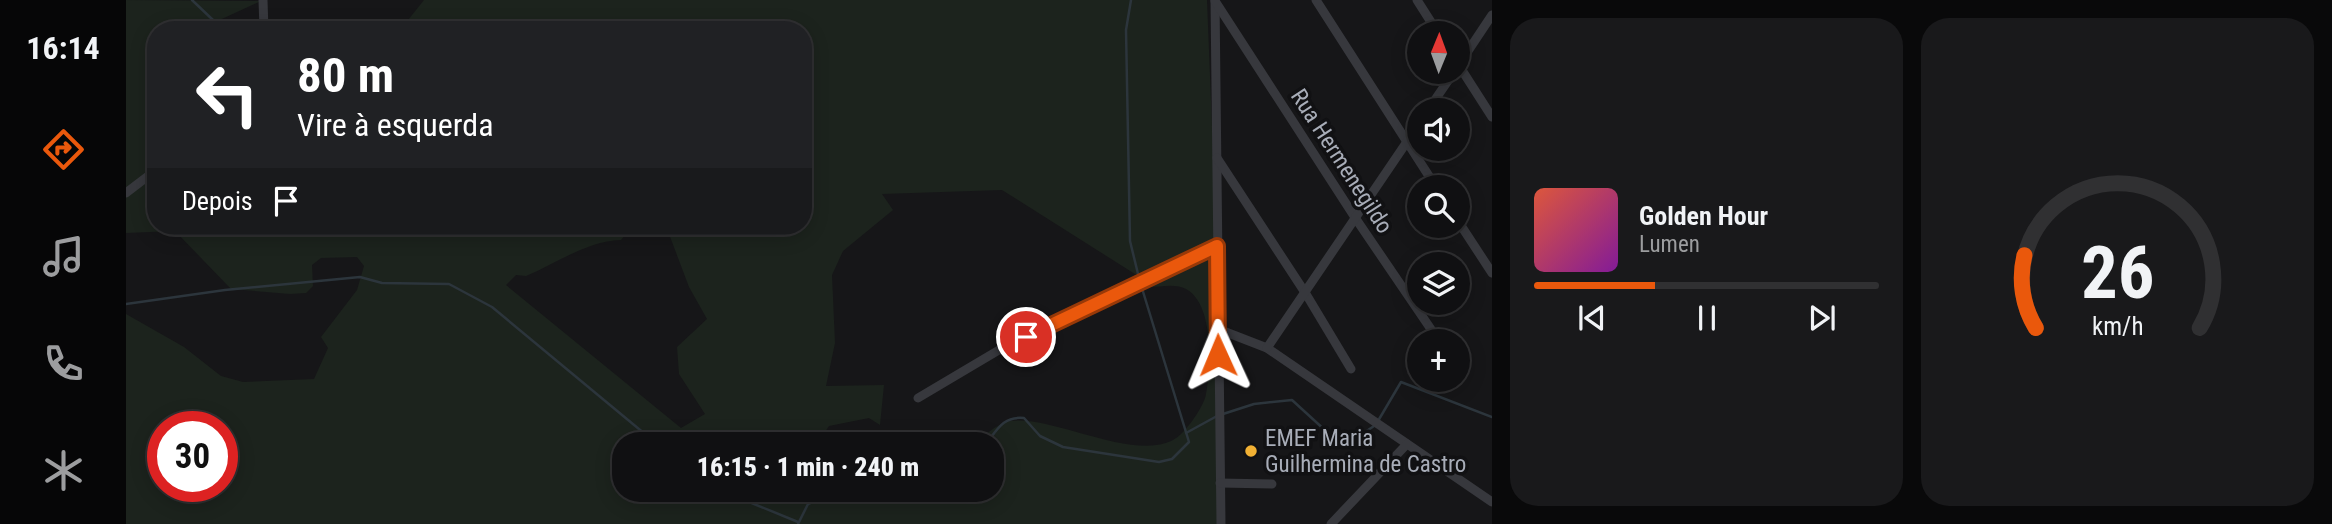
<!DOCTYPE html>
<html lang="pt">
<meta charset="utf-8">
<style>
:root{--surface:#101012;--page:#19191b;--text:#f1f3f6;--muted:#9c9d9f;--line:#303032;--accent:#ea580c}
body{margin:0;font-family:"Roboto Condensed",sans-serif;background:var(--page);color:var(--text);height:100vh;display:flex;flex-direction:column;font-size:26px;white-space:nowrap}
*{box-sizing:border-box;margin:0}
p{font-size:23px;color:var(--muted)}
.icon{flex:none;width:38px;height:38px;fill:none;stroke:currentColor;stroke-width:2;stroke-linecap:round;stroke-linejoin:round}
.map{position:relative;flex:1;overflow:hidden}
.side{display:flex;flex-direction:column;gap:18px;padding:18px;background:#09090a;width:840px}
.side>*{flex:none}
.banner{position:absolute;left:21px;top:21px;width:665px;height:214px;border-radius:28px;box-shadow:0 4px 18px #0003,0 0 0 2px var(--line);background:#202124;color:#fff;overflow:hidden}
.needle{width:46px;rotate:1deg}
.controls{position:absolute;left:1281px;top:21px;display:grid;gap:14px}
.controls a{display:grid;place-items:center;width:63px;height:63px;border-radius:50%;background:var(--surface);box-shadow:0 4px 18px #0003,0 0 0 2px var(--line);font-size:35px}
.speed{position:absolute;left:21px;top:411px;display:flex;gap:14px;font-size:35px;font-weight:700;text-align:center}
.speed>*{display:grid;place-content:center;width:91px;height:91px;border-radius:50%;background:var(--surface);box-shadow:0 4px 18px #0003,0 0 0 2px var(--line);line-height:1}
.speed .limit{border:10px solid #d22;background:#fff;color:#111}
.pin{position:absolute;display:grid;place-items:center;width:60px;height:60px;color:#fff;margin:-30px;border:4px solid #fff;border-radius:50%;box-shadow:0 2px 7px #0007}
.me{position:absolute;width:77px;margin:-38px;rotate:359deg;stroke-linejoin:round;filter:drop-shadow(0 0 5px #0008)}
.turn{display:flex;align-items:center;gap:24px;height:147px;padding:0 35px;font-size:32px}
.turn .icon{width:91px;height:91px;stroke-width:2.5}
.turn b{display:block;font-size:49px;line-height:60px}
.then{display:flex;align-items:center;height:66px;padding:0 35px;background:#0003;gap:14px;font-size:26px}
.side .widget{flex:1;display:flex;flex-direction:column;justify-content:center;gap:10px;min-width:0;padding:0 24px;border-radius:28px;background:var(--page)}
.side .dial{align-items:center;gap:0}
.dial svg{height:182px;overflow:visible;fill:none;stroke:var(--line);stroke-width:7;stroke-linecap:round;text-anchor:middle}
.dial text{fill:var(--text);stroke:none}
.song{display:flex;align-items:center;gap:21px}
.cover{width:84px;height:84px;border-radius:10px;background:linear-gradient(135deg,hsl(10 70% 55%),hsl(290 70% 35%))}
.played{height:7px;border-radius:4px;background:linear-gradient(90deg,var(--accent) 35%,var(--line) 35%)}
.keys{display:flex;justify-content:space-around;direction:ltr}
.side .tiles{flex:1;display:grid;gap:18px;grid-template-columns:repeat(2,1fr)}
.trip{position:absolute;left:486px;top:432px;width:392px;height:70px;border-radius:28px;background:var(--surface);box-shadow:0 4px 18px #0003,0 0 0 2px var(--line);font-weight:800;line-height:70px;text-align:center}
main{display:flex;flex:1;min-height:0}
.tab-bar{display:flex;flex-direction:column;width:126px;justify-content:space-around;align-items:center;background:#060607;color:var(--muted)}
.tab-bar .icon{width:49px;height:49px}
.tab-bar .current{color:var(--accent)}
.tab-bar b{font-size:32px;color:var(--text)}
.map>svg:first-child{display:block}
.green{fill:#1c231d;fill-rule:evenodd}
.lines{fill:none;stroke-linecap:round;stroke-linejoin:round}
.stream{stroke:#2c353c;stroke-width:2.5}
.minor{stroke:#37383d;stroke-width:9}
.route-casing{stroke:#983908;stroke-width:18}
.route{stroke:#ea580c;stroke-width:12}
.poi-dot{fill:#f2b134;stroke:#111113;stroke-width:2.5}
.labels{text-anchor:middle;stroke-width:7;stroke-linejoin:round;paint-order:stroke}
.street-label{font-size:23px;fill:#a8adb8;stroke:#111113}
.poi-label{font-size:23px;fill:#a8adb8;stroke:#111113;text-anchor:start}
</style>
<main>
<nav class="tab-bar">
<b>16:14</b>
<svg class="icon current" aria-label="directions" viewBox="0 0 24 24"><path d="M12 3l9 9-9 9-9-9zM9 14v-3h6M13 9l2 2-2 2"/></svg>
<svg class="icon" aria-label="music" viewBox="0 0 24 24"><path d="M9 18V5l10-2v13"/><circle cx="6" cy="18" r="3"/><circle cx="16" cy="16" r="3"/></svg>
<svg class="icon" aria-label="phone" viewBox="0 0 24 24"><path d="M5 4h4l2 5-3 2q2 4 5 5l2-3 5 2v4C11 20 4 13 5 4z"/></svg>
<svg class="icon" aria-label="climate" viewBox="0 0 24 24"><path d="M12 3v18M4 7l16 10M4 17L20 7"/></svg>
</nav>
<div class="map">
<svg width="1366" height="524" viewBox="0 0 1366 524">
<rect width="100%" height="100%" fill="#161618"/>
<!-- green -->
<path class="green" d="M 0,0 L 135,1 L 72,30 L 30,30 L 30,226 L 521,226 L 504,229 L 495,240 C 461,241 431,263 400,276 L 390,275 L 380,285 L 555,428 L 579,414 L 553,374 L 551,347 L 581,319 L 563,287 L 540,226 L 677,226 L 677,30 L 274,30 L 298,0 L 1081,0 L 1088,177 L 1093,524 L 0,524 L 0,314 L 58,347 L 95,376 L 117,382 L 188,379 L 202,348 L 195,337 L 231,290 L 238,266 L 231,257 L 195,258 L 186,265 L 187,286 L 180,293 L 164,294 L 105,289 L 49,231 L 0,233 ZM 876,190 L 1020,281 L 1023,287 C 1034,287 1050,283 1060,289 C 1088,304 1085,367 1080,394 C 1079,404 1063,427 1055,434 C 1020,469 928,414 884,421 C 868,424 858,439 843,444 L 866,444 L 866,490 L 726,490 L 713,494 L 700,490 L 499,490 L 499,444 L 691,444 L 703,426 L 743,418 L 754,425 L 758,385 L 700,386 L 709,343 L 706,275 L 717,251 L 767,210 L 756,194 ZM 37,427 L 96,427 L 96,486 L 37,486 Z"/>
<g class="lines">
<!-- stream -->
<g class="stream">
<path d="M 66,0 L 87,20 L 113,25"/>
<path d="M 1005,0 L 1000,30 L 1004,241 L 1013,278"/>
<path d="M 0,304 L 99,290 L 234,277 L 256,283 L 323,284 L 366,307 L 531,444"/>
<path d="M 1097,414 L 1128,404 L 1166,400 L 1213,443 L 1223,443 L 1248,426"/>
<path d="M 1252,421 L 1275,382 L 1366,417"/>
<path d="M 1060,433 L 1091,416"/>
<path d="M 860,444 C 871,430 877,416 898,418 L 914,436 L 937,447 L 1033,462 L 1046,459 L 1063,442 L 1015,285"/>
<path d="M 594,490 L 672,522"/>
<path d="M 672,524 L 682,504 L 714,490"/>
</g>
<!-- minor -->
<g class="minor">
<path d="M 137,0 L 138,30"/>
<path d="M 1089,0 L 1095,524"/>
<path d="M 1190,0 L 1310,187"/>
<path d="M 1291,0 L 1312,33"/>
<path d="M 1089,1 L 1230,219 L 1313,341"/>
<path d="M 1332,64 L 1366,117"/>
<path d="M 1332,66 L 1366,15"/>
<path d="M 1302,110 L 1328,72"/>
<path d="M 1091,158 L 1180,294 L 1225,369"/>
<path d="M 0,193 L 30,170"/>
<path d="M 1332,221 L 1366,273"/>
<path d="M 1092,329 L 1141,348 L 1366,502"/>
<path d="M 1141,348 L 1293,124"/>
<path d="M 792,398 L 878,347 L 1091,246"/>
<path d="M 1094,483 L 1146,484"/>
<path d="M 1205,524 L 1281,444"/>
</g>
</g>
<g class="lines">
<defs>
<path id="route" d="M 900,337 L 1091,246 L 1092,355"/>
</defs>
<!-- route casing -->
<use href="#route" class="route-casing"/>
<!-- route -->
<use href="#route" class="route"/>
</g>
<!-- markers -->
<circle class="poi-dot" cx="1125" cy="451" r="7"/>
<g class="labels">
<!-- street labels -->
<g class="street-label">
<text transform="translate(1216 161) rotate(57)" y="8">Rua Hermenegildo</text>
</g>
<!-- poi labels -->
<g class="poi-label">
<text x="1139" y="446">EMEF Maria<tspan x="1139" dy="26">Guilhermina de Castro</tspan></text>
</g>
</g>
</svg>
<div class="controls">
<a><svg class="needle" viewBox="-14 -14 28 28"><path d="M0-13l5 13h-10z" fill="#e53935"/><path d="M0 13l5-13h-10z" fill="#9c9d9f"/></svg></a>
<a><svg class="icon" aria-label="sound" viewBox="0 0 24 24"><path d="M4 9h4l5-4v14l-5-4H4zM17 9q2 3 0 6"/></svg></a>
<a><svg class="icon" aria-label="search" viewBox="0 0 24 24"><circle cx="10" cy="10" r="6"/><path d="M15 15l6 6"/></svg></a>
<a><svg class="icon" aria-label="layers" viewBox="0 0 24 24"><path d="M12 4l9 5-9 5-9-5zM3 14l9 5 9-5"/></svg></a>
<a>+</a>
</div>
<div class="speed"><div class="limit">30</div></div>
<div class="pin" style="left:900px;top:337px;background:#d93025"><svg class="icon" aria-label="arrive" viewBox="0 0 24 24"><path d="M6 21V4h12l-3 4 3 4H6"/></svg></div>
<svg class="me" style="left:1092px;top:355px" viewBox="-20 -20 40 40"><path d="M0-17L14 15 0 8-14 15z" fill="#ea580c" stroke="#fff" stroke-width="4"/></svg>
<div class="trip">16:15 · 1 min · 240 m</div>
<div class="banner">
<div class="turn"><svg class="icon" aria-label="left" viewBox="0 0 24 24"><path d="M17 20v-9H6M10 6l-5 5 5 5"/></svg><div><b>80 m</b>Vire à esquerda</div></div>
<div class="then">Depois<svg class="icon" aria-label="arrive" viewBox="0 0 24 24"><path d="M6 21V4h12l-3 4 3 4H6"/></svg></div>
</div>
</div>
<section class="side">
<div class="tiles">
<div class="widget">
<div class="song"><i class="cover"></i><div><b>Golden Hour</b><p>Lumen</p></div></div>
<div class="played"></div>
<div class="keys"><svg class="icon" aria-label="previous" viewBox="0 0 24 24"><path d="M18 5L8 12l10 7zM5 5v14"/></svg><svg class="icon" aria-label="pause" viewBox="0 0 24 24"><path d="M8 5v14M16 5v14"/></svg><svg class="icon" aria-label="next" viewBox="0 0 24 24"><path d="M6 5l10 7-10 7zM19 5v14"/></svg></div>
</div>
<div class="widget dial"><svg viewBox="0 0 100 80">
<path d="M14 69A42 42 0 1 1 86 69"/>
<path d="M14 69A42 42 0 0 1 9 37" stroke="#ea580c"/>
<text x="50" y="56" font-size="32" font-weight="700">26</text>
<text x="50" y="72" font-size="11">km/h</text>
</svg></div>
</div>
</section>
</main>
